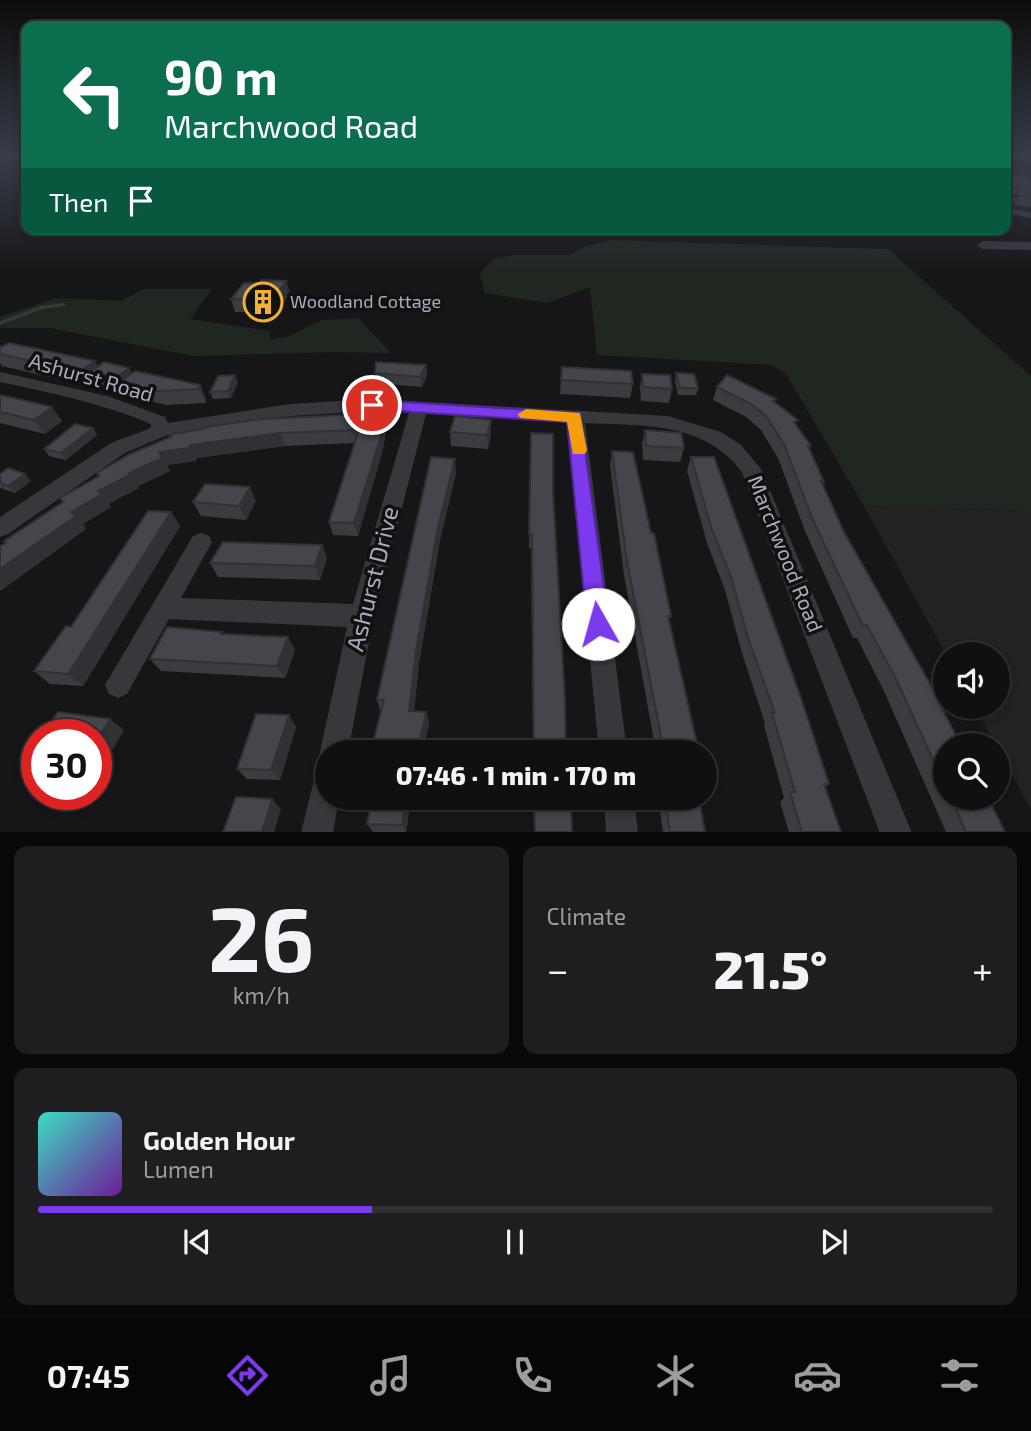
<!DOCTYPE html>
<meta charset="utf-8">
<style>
:root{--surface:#101012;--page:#1e1e20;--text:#f1f3f6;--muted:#9c9d9f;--line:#303032;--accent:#7c3aed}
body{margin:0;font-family:"Exo 2",sans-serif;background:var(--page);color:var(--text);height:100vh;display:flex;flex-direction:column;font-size:26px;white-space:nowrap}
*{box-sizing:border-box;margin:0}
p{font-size:23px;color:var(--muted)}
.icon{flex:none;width:38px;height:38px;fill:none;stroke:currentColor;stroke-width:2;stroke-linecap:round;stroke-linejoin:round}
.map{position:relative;height:832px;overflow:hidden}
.drawer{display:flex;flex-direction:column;gap:14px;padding:14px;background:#09090a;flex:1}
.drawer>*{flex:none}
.hud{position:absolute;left:21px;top:21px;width:990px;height:214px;border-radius:14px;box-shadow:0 4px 10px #0003,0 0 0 2px var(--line);background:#0b6e4f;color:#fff;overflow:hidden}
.controls{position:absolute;left:933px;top:642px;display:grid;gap:14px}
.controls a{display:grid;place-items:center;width:77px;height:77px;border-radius:50%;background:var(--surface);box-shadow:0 4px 10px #0003,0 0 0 2px var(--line);font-size:35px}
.speed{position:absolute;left:21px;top:719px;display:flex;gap:14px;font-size:35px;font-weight:700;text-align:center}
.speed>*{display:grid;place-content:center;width:91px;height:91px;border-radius:50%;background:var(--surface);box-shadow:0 4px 10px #0003,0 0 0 2px var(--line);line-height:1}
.speed .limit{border:10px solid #d22;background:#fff;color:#111}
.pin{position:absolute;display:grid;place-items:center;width:60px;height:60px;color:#fff;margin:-30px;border:4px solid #fff;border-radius:50%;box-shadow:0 2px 7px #0007}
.me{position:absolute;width:77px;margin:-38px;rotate:353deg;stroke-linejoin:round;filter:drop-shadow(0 0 5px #0008)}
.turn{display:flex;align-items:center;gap:24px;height:147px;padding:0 28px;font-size:32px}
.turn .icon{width:91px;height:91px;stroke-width:2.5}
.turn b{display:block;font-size:49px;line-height:60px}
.then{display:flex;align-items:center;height:66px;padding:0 28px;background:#0003;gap:14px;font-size:26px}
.big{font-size:52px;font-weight:800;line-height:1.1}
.drawer .tile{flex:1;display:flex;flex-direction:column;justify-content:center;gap:10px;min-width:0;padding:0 24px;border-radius:14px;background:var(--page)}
.drawer .dial{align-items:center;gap:0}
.dial b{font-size:91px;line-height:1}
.song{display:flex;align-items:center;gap:21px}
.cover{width:84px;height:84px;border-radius:10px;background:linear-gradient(135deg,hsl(170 70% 55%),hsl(280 70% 35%))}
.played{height:7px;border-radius:4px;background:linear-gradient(90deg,var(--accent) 35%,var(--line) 35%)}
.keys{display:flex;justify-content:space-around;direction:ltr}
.heat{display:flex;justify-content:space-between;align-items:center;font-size:38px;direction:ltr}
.drawer .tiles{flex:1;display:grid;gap:14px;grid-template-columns:1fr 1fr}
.tile:last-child{grid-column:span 2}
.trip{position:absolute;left:315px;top:740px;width:402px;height:70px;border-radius:35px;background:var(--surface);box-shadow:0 4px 10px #0003,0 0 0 2px var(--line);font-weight:800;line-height:70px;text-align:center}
.tabs{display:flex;height:112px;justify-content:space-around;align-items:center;background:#060607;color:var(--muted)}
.tabs .icon{width:49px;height:49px}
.tabs .current{color:var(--accent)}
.tabs b{font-size:32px;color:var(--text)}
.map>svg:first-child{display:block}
.built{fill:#222225}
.green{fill:#202721}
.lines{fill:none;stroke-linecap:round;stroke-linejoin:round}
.lane{fill:#37383c;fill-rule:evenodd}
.street{fill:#37383c;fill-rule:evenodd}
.wall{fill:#3b3c40}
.shaded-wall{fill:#303134}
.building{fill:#45464b;stroke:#303134;stroke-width:2}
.route{fill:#7c3aed;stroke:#51269a;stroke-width:2}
.slow{fill:#f59e0b}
.labels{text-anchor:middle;stroke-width:7;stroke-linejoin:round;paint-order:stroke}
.far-poi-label{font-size:18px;fill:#a8adb8;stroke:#111113;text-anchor:start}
.street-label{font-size:21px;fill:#a8adb8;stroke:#111113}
.near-street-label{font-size:24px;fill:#a8adb8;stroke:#111113}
</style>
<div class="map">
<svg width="1031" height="833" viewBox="0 0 1031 833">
<rect width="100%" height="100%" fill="#161618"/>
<!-- built -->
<path class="built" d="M 864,506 L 1031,511 L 1031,810 L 975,707 L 998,707 L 998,654 L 946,654 Z"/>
<!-- green -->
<g class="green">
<path d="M 610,240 L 888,249 L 1031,376 L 1031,511 L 864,506 L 786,374 L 772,365 L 597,355 L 590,287 L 548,303 L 485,293 L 480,273 L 494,259 L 514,255 L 569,255 L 584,247 Z"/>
<path d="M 143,289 L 212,289 L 190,319 L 270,331 L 270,339 L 287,337 L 322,320 L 358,318 L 391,353 L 335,352 L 193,356 L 50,328 L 0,328 L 0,317 L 56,298 L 121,301 Z"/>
</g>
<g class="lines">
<!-- lane -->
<g class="lane">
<rect x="1006" y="198" width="25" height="4"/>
<path d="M 63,303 L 66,305 L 65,306 L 43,309 L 0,325 L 0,321 L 40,306 Z"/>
</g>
<!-- street -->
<g class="street">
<path d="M 1006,207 L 1031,212 L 1031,218 L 1006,213 Z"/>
<path d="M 1031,242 L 1031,250 L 983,249 L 977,245 L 983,241 Z"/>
<path d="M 0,372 L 107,396 L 165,417 L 168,423 L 290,404 L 372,399 L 668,416 L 721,432 L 741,445 L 761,469 L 912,833 L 880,833 L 742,472 C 704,421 642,426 585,423 L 627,752 L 599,752 L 567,422 L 426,414 L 374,616 L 348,752 L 327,752 L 327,764 L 320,752 L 347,627 L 169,619 L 127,694 L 118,698 L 109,694 L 105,685 L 193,536 L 201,533 L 209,536 L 212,542 L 181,598 L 353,604 L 409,413 L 372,411 L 290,416 L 165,436 L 125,453 L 8,534 L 0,537 L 0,517 L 111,443 L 151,428 L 151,424 C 102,403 51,393 0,382 Z"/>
<path d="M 327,768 L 327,798 L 339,798 L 333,833 L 301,833 L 316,772 Z"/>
<path d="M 604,798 L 634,798 L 638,833 L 606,833 Z"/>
</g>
</g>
<!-- wall -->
<g class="wall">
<path d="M 1006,174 L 1031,180 L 1031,195 L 1008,195 L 1006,199 Z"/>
<path d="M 1019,196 L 1031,196 L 1031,207 L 1014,205 Z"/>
<path d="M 286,281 L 290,293 L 280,308 L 260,307 L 256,312 L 235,312 L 231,299 L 259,283 Z"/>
<path d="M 0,345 L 2,347 L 98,366 L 129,368 L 132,373 L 200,385 L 206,399 L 206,403 L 167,405 L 128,396 L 125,391 L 124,392 L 99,386 L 95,381 L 88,386 L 2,366 L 0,363 Z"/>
<path d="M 426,365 L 427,375 L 422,387 L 377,383 L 375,373 Z"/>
<path d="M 562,367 L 633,384 L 630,398 L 560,394 Z"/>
<path d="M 676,373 L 698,388 L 696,395 L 678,395 L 675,380 Z"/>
<path d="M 642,374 L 672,389 L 669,403 L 641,401 L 640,387 Z"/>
<path d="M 238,382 L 231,398 L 213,399 L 210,392 Z"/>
<path d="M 717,387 L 776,399 L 775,402 L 796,425 L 811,446 L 809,449 L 824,482 L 822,485 L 945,746 L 945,798 L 988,798 L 1005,832 L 946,832 L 884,691 L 857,638 L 853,638 L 805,531 L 778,458 L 761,430 L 746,417 L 713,400 Z"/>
<path d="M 0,395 L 52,407 L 62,421 L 45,434 L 0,423 Z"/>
<path d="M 491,420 L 491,434 L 488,449 L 451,446 L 450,432 Z"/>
<path d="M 387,425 L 383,449 L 358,536 L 333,535 L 329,522 L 355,443 L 285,446 L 197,458 L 196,461 L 167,465 L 170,471 L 138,486 L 139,488 L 108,504 L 111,507 L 83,524 L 86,529 L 0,591 L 0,546 L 171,437 Z"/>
<path d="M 93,428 L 97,435 L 66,460 L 49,456 L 44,449 Z"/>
<path d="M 645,430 L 684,448 L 680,462 L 643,460 L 642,444 Z"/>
<path d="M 531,433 L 553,492 L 566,752 L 533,752 L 531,548 L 529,548 Z"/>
<path d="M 612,451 L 651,533 L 671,616 L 669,622 L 698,748 L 695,752 L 656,752 L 624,575 L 610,465 Z"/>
<path d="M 691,457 L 829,784 L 826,787 L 841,832 L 789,832 L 780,802 L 784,798 L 764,725 L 765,723 L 741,650 L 725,590 L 707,543 L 687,471 Z"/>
<path d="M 456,473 L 440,540 L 419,663 L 414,711 L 426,712 L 429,723 L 423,752 L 375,752 L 372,747 L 381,712 L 377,700 Z"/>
<path d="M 0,474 L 31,481 L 15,493 L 0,488 Z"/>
<path d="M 256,501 L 246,520 L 201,516 L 193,502 Z"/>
<path d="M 171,512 L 180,526 L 83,686 L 50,684 L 34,671 L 71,627 Z"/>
<path d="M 322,545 L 327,558 L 320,580 L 218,577 L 210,563 Z"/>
<path d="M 295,650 L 285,678 L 161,671 L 150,659 Z"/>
<path d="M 296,727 L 280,780 L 247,779 L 237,769 Z"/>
<path d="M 372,798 L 411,798 L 406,832 L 373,832 L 367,824 Z"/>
<path d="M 658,798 L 699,798 L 705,832 L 663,832 Z"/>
</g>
<!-- shaded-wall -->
<g class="shaded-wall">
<path d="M 286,281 L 290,293 L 280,308 L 276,295 Z"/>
<path d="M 256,294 L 260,307 L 256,312 L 252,300 Z"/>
<path d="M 95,361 L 103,375 L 90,372 L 95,381 L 88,386 L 79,372 Z"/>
<path d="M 426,365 L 427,375 L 422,387 L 420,377 Z"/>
<path d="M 129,368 L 137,381 L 120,382 L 125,391 L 124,392 L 116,378 Z"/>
<path d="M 235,375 L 238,382 L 231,398 L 228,391 Z"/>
<path d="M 200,385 L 206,399 L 206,403 L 199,389 Z"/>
<path d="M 52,407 L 62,421 L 45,434 L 34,420 Z"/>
<path d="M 385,413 L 387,425 L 383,449 L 358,536 L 354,523 Z"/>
<path d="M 491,420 L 491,434 L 488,449 L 487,435 Z"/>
<path d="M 93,428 L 97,435 L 66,460 L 61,453 Z"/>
<path d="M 280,433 L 285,446 L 197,458 L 196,461 L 167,465 L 170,471 L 138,486 L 139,488 L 108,504 L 111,507 L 83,524 L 86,529 L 0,591 L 0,569 L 98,491 L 129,473 L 159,452 L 190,445 Z"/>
<path d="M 455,459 L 456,473 L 440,540 L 419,663 L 413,723 L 409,711 L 416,651 L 438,527 Z"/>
<path d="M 25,474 L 31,481 L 15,493 L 8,486 Z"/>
<path d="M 250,487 L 256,501 L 246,520 L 239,506 Z"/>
<path d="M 171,512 L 180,526 L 83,686 L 68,674 Z"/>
<path d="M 322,545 L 327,558 L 320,580 L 315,566 Z"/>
<path d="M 288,637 L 295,650 L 285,678 L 277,666 Z"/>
<path d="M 426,712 L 429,723 L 423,752 L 420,752 L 418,749 Z"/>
<path d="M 289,715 L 296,727 L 280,780 L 271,770 Z"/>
<path d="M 110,719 L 124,730 L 102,768 L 96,765 L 96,742 Z"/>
<path d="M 406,798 L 411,798 L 406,832 L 402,825 Z"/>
<path d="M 272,799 L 281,809 L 274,832 L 262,832 Z"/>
</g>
<!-- building -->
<g class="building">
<path d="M 1006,174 L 1027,176 L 1031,180 L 1031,187 L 1011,187 L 1008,195 L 1006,195 Z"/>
<path d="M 1019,196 L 1031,196 L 1031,199 Z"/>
<path d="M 262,280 L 286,281 L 276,295 L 256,294 L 252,300 L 231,299 L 244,283 L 259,283 Z"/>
<path d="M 9,343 L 95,361 L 79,372 L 0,354 L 0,348 Z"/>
<path d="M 104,362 L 129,368 L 116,378 L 90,372 Z"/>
<path d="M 376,362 L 426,365 L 420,377 L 375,373 Z"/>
<path d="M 562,367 L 631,371 L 633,384 L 561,380 Z"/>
<path d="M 135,371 L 200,385 L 199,389 L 159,391 L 120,382 Z"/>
<path d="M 676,373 L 694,374 L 698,388 L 680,388 Z"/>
<path d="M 642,374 L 670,375 L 672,389 L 643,387 Z"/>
<path d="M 235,375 L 228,391 L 210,392 L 218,376 Z"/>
<path d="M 727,375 L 776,399 L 773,401 L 798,420 L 794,422 L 811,446 L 808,446 L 824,482 L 821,481 L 844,532 L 929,682 L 961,746 L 945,746 L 945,786 L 896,679 L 867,625 L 863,626 L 812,518 L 784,444 L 766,416 L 751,404 L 717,387 Z"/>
<path d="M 0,395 L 52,407 L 34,420 L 0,412 Z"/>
<path d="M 385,413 L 381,436 L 354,523 L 329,522 L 359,430 L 280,433 L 190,445 L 189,448 L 159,452 L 162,458 L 129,473 L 130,475 L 98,491 L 102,494 L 71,512 L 76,516 L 0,569 L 0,546 L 6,543 L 4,541 L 63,502 L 60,498 L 99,476 L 97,473 L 130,454 L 171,437 L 172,434 L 204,429 L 206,427 L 262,419 Z"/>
<path d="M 455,416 L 491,420 L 487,435 L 450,432 Z"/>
<path d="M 75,424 L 93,428 L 61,453 L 44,449 Z"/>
<path d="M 645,430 L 681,433 L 684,448 L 646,446 Z"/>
<path d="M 531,433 L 553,434 L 553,492 L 565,701 L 566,752 L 534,752 L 532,534 L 529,534 Z"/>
<path d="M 612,451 L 633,452 L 651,533 L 654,533 L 671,616 L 668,616 L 698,748 L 690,747 L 690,752 L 664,752 L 627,561 Z"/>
<path d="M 431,457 L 455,459 L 438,527 L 416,651 L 409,711 L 426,712 L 418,749 L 413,748 L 412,752 L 380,752 L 381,747 L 372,747 L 384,700 L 377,700 Z"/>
<path d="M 691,457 L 714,457 L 801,698 L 829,784 L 824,784 L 841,832 L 802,832 L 790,792 L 795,792 L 772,713 L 775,713 L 748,638 L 731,577 L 712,530 Z"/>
<path d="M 8,468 L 25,474 L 8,486 L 0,483 L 0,474 Z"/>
<path d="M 205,484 L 250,487 L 239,506 L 193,502 Z"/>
<path d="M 148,511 L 171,512 L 68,674 L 34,671 L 66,626 L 71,627 Z"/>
<path d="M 223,542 L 322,545 L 315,566 L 210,563 Z"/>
<path d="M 167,627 L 222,632 L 221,634 L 288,637 L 277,666 L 150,659 Z"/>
<path d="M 58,712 L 110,719 L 96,742 L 96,735 L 42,735 Z"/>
<path d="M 256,714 L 289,715 L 271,770 L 237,769 Z"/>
<path d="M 37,743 L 37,751 L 32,750 Z"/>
<path d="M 236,797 L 272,799 L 262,832 L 223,832 Z"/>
<path d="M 372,798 L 406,798 L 402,825 L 367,824 Z"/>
<path d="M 534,798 L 567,798 L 567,801 L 571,801 L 572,832 L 535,832 Z"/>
<path d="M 665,798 L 699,798 L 705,832 L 670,832 Z"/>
<path d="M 951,798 L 988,798 L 1005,832 L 966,832 Z"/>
</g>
<!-- sky -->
<linearGradient id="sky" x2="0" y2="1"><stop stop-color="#0c0c0d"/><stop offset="0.57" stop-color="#363c48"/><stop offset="1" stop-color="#363c48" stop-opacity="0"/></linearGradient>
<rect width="1031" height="275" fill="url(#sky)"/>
<!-- route -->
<path class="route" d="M 372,400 L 580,413 L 609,624 L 606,631 L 598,634 L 590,631 L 587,624 L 567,422 L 367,409 L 364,405 Z"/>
<!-- slow -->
<path class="slow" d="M 526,409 L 580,413 L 587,450 L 585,454 L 573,454 L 567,422 L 520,418 L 518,414 Z"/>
<!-- icons -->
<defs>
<symbol id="building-ring" viewBox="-11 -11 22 22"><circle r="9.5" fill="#111113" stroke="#f1af34" stroke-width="1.5"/><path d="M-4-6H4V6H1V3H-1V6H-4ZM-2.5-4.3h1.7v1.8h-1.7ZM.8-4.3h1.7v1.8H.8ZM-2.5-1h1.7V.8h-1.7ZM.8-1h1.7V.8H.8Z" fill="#f1af34"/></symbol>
</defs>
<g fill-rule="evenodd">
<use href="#building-ring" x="241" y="280" width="44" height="44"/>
</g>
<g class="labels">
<!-- far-poi labels -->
<g class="far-poi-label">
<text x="290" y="308">Woodland Cottage</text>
</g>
<!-- street labels -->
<g class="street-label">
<text transform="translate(91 378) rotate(16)" y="7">Ashurst Road</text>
<text transform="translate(785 554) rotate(68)" y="7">Marchwood Road</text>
</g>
<!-- near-street labels -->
<g class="near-street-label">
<text transform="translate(373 579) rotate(-76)" y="8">Ashurst Drive</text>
</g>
</g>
</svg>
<div class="controls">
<a><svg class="icon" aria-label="sound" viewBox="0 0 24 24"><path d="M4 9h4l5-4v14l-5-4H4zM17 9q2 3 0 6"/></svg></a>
<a><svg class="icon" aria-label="search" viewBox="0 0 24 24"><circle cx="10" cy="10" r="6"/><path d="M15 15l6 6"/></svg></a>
</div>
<div class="speed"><div class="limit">30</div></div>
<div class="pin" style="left:372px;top:405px;background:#d93025"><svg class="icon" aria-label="arrive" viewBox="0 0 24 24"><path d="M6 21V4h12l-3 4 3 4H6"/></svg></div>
<svg class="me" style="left:598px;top:624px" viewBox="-20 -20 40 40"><circle r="19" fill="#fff"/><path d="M0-13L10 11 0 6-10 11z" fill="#7c3aed"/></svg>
<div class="trip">07:46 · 1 min · 170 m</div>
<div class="hud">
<div class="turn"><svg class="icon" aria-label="left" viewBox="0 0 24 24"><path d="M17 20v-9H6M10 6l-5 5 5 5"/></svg><div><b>90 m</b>Marchwood Road</div></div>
<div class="then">Then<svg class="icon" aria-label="arrive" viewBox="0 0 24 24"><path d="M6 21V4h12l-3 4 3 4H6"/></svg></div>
</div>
</div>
<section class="drawer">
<div class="tiles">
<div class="tile dial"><b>26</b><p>km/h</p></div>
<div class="tile"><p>Climate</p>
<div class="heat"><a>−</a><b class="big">21.5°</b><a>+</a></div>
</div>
<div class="tile">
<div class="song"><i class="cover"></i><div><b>Golden Hour</b><p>Lumen</p></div></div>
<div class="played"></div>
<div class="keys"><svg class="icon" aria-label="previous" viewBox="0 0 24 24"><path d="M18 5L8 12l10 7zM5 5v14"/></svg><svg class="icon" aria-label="pause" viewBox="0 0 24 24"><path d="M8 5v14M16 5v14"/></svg><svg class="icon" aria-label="next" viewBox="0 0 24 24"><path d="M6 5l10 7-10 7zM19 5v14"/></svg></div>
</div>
</div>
</section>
<nav class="tabs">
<b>07:45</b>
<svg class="icon current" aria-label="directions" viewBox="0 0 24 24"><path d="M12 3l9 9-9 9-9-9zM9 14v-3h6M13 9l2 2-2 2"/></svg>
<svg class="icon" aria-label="music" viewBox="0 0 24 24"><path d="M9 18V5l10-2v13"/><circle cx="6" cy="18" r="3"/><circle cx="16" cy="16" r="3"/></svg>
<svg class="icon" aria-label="phone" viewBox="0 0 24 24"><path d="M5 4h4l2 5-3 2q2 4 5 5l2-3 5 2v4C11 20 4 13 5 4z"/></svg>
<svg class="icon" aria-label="climate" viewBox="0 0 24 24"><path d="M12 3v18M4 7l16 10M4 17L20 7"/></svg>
<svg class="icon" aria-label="car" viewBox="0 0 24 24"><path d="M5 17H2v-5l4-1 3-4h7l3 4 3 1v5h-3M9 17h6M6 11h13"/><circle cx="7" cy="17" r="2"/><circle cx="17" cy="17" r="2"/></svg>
<svg class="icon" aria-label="filters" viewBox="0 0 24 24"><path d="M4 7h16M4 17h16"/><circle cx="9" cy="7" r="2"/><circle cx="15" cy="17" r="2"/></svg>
</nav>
